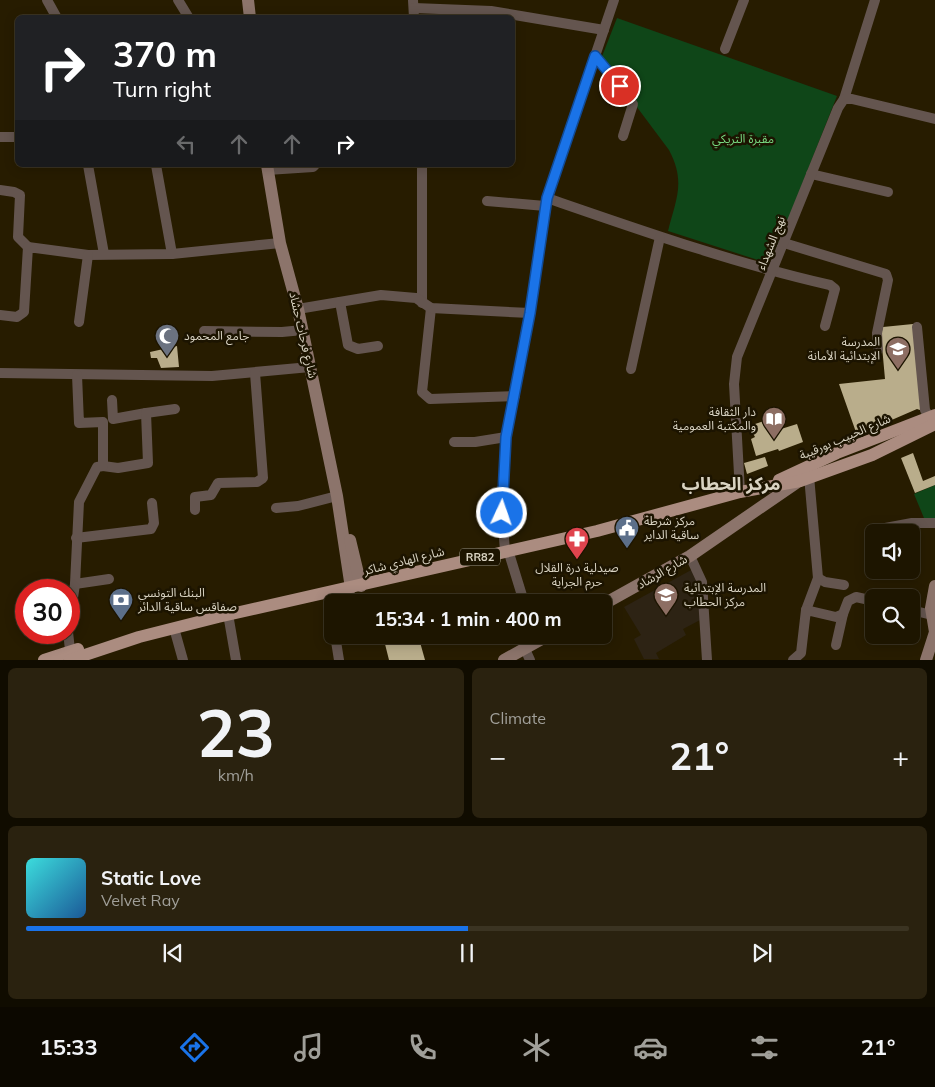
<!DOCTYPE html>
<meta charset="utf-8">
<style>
:root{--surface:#1d1500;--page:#2a220f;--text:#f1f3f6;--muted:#a09f99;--line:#3b3422;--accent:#1a73e8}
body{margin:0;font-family:Mulish,"Noto Sans Arabic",sans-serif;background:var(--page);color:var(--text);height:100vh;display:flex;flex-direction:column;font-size:19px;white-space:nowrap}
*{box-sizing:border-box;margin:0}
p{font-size:16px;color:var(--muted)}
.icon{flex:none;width:28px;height:28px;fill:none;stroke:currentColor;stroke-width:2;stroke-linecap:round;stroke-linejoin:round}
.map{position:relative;height:660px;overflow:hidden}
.drawer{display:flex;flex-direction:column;gap:8px;padding:8px;background:#100c00;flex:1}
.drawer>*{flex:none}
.hud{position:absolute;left:15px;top:15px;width:500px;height:152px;border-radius:8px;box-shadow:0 2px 12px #0003,0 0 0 1px var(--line);background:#202124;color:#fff;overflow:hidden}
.controls{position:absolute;left:865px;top:524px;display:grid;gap:10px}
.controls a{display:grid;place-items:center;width:55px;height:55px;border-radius:8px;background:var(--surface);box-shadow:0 2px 12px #0003,0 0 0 1px var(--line);font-size:25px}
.speed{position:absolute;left:15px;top:579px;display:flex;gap:10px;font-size:25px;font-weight:700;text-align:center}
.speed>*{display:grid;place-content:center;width:65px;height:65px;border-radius:50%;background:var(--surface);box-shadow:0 2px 12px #0003,0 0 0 1px var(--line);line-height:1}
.speed .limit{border:8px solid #d22;background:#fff;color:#111}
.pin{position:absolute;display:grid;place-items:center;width:42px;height:42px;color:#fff;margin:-21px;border:2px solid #fff;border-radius:50%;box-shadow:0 1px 5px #0007}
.me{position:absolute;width:55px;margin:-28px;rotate:3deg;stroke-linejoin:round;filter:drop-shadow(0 0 4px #0008)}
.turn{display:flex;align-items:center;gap:18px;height:105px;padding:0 15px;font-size:22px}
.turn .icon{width:65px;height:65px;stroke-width:2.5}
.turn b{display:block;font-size:35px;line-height:42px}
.lanes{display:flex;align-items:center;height:48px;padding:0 15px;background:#0003;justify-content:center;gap:25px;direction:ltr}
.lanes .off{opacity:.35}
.big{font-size:38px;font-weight:700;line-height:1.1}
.drawer .widget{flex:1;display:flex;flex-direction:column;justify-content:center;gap:8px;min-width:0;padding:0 18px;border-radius:8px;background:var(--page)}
.drawer .dial{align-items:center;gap:0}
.dial b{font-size:65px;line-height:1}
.song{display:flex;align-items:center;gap:15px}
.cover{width:60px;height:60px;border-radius:8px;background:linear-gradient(135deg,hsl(180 70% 55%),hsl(210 70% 35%))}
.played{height:5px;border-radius:2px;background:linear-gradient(90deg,var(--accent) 50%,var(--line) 50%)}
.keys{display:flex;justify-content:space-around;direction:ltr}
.heat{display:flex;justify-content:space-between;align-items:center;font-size:28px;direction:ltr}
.drawer .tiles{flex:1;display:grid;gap:8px;grid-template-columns:1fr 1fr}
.widget:last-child{grid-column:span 2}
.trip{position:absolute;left:324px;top:594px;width:288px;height:50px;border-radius:8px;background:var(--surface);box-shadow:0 2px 12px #0003,0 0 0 1px var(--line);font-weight:700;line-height:50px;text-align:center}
.menu{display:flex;height:80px;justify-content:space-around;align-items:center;background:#0c0800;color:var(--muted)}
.menu .icon{width:35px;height:35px}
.menu .current{color:var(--accent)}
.menu b{font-size:22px;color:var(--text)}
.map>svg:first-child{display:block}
.education{fill:#2d2314}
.green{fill:#0f4618}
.building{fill:#b9ad8b}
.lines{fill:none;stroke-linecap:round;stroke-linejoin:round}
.street{stroke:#64554f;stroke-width:10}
.secondary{stroke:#8c746b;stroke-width:12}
.primary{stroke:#ab8c80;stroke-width:12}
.route-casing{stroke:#114b97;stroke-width:12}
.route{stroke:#1a73e8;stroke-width:9}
.labels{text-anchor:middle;stroke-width:5;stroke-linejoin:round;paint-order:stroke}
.shield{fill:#1c1400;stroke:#a09a88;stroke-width:1}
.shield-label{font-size:11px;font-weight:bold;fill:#d9d3c2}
.park-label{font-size:12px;fill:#78da81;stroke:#1c1400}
.street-label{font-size:12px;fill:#d9d3c2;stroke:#1c1400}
.poi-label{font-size:12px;fill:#d9d3c2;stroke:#1c1400;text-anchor:start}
.district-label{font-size:18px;font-weight:bold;fill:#d9d3c2;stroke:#1c1400}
</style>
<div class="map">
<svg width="935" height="660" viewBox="0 0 935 660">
<rect width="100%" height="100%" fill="#271c00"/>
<!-- education -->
<path class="education" d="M 693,569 L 698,577 L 702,619 L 683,629 L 686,635 L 656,653 L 659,659 L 644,659 L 634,639 L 641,635 L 624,607 Z"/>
<!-- green -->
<g class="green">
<path d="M 617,18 L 837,96 L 774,255 L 761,261 L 668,231 C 676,199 686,182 669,150 L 601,59 Z"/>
<path d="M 935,485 L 935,519 L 924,518 L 914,494 Z"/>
</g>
<!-- building -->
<g class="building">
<path d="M 913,324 L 923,411 L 917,409 L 857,435 L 839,384 L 885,379 L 881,335 L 883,327 Z"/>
<path d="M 177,346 L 179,367 L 161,368 L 157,358 L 151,358 L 150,352 Z"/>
<path d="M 770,419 L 774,431 L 780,427 L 781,429 L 797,424 L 803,442 L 779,451 L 778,449 L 756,456 L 751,439 L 755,437 L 749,426 Z"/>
<path d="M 913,453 L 923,481 L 935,476 L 935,485 L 915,493 L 901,458 Z"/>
<path d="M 765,457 L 768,466 L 747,474 L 744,463 Z"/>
<path d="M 406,635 L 418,635 L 425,660 L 389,660 L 384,640 Z"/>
</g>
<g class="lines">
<!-- street -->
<g class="street">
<path d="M 47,0 L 57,18"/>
<path d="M 178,0 L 189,18"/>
<path d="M 413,0 L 414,18"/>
<path d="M 414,8 L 491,11 L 604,30"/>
<path d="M 725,49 L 744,0"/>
<path d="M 595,56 L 633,104 L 623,136"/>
<path d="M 844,99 L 875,0"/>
<path d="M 0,137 L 18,137"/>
<path d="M 88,165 L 104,254"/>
<path d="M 156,165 L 172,254"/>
<path d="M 422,165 L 422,303"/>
<path d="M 267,170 L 313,167 L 315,165"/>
<path d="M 811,174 L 888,192"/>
<path d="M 0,190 L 14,192 L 20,195 L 18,237 L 28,247"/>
<path d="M 547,198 C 640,230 733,263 830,285 L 835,289 L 825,326"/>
<path d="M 487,201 L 545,206"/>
<path d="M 784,243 L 886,274 L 888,280 L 877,333 L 878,350"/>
<path d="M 340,302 L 348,345 L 358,349 L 378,346"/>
<path d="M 431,308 L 422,392 L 430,399 L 515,396"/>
<path d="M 298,309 L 381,295 L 416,298 L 431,308 L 530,313"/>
<path d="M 0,315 L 17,317 L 24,312 L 28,247 L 88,255 L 172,254 L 280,243"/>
<path d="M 79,322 L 88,255"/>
<path d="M 917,327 L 925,410 L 929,417"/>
<path d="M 204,331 L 282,332 L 303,330"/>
<path d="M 631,369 L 660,237"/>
<path d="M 0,373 L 212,376 L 310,367"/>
<path d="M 112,400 L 113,419 L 146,413"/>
<path d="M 454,442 L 475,442 L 506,437"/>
<path d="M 103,466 L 118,468 L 148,463 L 146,413 L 175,409"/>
<path d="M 740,492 L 734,384 L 737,357 L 838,108 L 844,99 L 852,99 L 935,119"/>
<path d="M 276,508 L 298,506 L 337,496"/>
<path d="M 195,510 L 195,497 L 211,495 L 218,483 L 257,482 L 263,478 L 255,373"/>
<path d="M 880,529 L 912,523 L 935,523"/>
<path d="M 76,538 L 151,529 L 154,523 L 152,503"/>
<path d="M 508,550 L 524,602"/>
<path d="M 505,551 L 502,513 L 506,437 L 530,313 L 547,198 L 614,0"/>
<path d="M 690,556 L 702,582 L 707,660"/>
<path d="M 818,578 L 825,582 L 844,585"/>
<path d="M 75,584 L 109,579"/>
<path d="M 331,607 L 332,618"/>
<path d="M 806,610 L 818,578 L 809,476"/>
<path d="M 911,610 L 932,615"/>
<path d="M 228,614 L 236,660"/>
<path d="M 69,625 L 75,584 L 79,502 L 97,467 L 103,466 L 103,422 L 79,423 L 77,375"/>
<path d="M 174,628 L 183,660"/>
<path d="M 68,632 L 71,659"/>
<path d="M 335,635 L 339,660"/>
<path d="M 836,645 L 843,614"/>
<path d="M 525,649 L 530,660"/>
<path d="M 793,660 L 801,653 L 806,610 L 836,617 L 843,614 L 848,601 L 856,597 L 874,601"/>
</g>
<!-- secondary -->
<g class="secondary">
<path d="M 248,0 L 250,18"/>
<path d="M 267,165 L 280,243 L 298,309 L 337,496 L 351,588"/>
<path d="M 350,540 L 361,586"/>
<path d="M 602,605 L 690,556 L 799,481"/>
<path d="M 504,660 L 549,635"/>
<path d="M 926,660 L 935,632 L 931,608 L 935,586"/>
</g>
<!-- primary -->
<g class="primary">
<path d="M 779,480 L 837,453 L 935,415"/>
<path d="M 44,660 L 78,649"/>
<path d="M 70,660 L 139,637 L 218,617 L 597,531 L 740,492 L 800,481 L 872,455 L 935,424"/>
</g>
</g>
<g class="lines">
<defs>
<path id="route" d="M 502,513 L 506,437 L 530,313 L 547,198 L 595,56 L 620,86"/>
</defs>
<!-- route casing -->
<use href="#route" class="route-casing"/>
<!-- route -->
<use href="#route" class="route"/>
</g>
<!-- icons -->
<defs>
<symbol id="mosque-pin" viewBox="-11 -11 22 30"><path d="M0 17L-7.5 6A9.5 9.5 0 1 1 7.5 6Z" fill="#6b7280" stroke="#1c1400"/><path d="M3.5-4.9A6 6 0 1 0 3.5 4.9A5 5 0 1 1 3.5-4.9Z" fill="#fff"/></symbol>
<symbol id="school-pin" viewBox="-11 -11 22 30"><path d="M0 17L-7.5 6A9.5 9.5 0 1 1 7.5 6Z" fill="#8d6e63" stroke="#1c1400"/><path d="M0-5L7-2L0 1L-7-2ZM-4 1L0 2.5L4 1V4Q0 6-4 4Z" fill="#fff"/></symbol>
<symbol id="library-pin" viewBox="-11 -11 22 30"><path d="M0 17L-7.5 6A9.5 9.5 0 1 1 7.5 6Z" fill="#8d6e63" stroke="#1c1400"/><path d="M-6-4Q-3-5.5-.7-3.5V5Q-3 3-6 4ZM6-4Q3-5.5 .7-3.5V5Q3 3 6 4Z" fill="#fff"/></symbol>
<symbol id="civic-pin" viewBox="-11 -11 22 30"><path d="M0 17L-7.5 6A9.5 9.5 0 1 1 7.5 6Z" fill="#5c6f8a" stroke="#1c1400"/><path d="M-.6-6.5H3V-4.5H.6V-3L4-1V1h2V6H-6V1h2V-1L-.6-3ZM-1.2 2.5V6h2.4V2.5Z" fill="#fff"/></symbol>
<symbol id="pharmacy-pin" viewBox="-11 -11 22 30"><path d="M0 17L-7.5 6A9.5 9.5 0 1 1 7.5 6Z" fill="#e0444e" stroke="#1c1400"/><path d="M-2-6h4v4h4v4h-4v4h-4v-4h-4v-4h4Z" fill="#fff"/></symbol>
<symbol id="bank-pin" viewBox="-11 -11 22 30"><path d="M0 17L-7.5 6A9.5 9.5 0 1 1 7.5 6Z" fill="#5c6f8a" stroke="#1c1400"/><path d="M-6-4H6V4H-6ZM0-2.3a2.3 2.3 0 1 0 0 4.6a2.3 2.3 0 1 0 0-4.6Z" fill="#fff"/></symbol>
</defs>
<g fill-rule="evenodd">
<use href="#mosque-pin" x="153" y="322" width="28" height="38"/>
<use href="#school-pin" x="884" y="335" width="28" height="38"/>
<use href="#library-pin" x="760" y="405" width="28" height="38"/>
<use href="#civic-pin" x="613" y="514" width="28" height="38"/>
<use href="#pharmacy-pin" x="563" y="525" width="28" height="38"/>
<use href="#school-pin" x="652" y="581" width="28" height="38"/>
<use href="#bank-pin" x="107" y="586" width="28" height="38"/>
</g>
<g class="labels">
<!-- shield labels -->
<rect class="shield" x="460" y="548.5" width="40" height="17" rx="4"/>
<g class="shield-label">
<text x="480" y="561">RR82</text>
</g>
<!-- park labels -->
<g class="park-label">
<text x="743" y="143">مقبرة التريكي</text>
</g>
<!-- street labels -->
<g class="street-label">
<text transform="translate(771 243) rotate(-68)" y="4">نهج الشهداء</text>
<text transform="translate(303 335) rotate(77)" y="4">شارع فرحات حشاد</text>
<text transform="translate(845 437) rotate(-23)" y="4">شارع الحبيب بورقيبة</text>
<text transform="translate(404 561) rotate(-14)" y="4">شارع الهادي شاكر</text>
<text transform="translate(662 572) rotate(-30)" y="4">شارع الرشاد</text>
</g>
<!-- poi labels -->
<g class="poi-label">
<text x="184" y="340">جامع المحمود</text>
<text x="880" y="346" text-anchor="end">المدرسة<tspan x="880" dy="14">الإبتدائية الأمانة</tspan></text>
<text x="756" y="416" text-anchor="end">دار الثقافة<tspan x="756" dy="14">والمكتبة العمومية</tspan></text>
<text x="644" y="525">مركز شرطة<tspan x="644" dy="14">ساقية الداير</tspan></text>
<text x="577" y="572" text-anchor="middle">صيدلية درة القلال<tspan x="577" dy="14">حرم الجراية</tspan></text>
<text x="684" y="592">المدرسة الإبتدائية<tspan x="684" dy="14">مركز الحطاب</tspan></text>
<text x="138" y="597">البنك التونسي<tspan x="138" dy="14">صفاقس ساقية الدائر</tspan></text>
</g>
<!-- district labels -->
<g class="district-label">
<text x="731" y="490">مركز الحطاب</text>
</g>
</g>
</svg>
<div class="controls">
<a><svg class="icon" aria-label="sound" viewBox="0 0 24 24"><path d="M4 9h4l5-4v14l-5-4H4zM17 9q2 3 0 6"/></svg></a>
<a><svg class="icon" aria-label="search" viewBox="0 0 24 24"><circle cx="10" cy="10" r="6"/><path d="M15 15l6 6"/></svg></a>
</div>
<div class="speed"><div class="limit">30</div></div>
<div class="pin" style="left:620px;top:86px;background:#d93025"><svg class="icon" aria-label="arrive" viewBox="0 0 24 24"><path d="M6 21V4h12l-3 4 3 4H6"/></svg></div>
<svg class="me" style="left:502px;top:513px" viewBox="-20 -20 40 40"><circle r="17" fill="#1a73e8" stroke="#fff" stroke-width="3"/><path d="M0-11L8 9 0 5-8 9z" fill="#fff"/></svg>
<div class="trip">15:34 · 1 min · 400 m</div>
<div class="hud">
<div class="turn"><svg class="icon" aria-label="right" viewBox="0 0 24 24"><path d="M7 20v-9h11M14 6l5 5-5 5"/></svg><div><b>370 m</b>Turn right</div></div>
<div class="lanes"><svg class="icon off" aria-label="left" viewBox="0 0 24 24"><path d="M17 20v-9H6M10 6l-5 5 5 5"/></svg><svg class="icon off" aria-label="ahead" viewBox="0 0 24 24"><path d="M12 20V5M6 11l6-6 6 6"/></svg><svg class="icon off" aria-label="ahead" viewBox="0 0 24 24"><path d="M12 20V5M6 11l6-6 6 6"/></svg><svg class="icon" aria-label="right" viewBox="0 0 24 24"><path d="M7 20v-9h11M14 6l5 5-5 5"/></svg></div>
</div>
</div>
<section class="drawer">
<div class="tiles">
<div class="widget dial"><b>23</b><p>km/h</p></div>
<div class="widget"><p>Climate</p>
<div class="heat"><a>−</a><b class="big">21°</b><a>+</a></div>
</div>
<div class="widget">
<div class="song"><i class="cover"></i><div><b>Static Love</b><p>Velvet Ray</p></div></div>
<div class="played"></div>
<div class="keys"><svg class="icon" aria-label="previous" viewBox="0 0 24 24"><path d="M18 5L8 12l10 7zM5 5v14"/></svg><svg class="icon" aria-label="pause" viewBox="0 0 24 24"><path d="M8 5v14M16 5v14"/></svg><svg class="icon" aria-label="next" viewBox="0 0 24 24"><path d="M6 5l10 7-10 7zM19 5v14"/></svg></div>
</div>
</div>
</section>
<nav class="menu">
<b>15:33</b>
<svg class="icon current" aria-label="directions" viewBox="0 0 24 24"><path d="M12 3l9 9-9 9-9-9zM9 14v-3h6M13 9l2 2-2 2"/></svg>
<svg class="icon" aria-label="music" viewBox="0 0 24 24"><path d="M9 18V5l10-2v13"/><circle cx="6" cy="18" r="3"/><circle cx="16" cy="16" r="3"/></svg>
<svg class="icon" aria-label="phone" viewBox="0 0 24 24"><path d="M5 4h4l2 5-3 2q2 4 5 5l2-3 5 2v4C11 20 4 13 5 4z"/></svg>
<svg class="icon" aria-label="climate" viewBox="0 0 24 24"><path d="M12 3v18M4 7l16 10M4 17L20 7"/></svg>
<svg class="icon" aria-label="car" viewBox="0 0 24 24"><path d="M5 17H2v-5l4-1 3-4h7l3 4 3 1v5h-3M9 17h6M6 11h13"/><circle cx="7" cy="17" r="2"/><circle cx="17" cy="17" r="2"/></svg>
<svg class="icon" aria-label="filters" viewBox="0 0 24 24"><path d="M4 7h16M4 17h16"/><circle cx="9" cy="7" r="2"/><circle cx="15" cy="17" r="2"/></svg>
<b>21°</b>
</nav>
